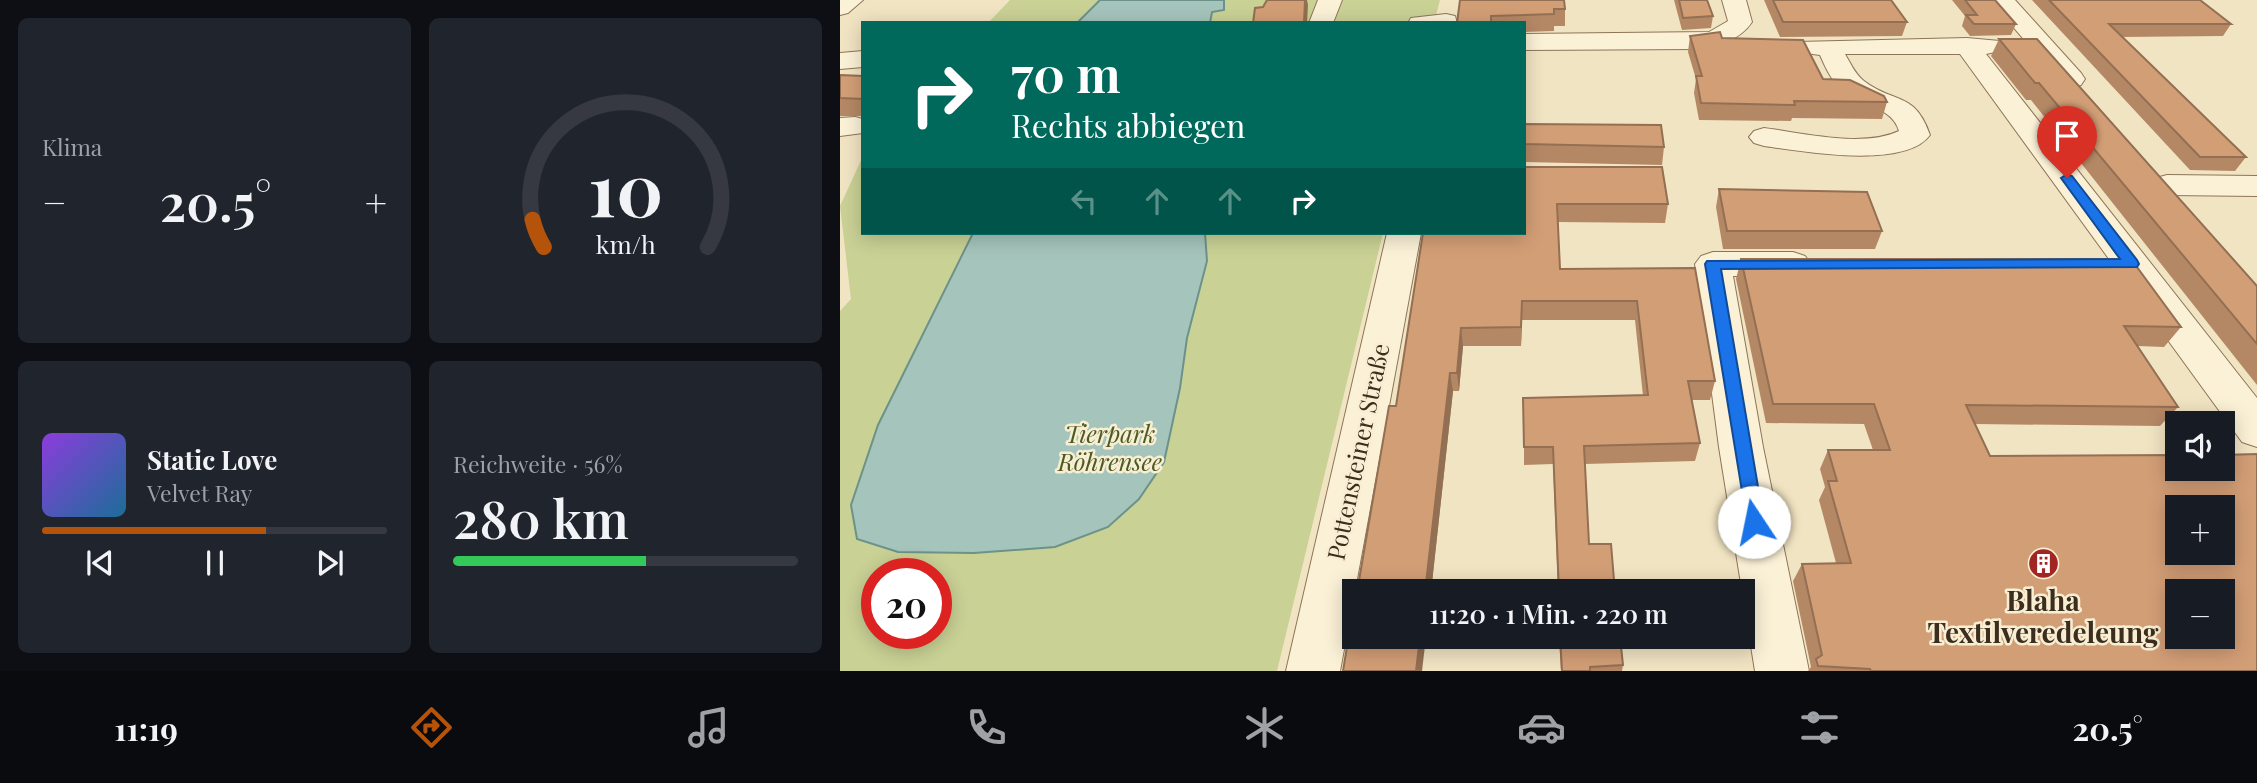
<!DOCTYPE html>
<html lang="de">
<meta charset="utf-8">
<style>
:root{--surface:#171b24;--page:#20242c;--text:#f1f3f6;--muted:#9ea1a6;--line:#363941;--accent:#b45309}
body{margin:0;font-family:"Playfair Display",serif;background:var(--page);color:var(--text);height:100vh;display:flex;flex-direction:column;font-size:26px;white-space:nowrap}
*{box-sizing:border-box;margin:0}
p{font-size:23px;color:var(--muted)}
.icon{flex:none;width:38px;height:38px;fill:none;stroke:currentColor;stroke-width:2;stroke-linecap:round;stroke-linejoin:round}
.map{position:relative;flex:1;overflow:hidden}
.panel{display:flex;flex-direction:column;gap:18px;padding:18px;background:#0d0f14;width:840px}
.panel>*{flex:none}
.hud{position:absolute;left:21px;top:21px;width:665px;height:214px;border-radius:0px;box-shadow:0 4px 18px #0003;background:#00695c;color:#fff;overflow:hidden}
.buttons{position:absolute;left:1325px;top:411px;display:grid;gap:14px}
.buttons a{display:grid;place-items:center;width:70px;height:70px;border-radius:0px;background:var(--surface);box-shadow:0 4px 18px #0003;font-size:35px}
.speed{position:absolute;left:21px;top:558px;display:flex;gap:14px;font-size:35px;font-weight:700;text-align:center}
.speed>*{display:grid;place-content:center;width:91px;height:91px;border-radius:50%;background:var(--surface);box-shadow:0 4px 18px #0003;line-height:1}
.speed .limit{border:10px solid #d22;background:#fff;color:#111}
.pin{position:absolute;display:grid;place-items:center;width:60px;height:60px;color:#fff;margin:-72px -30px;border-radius:50% 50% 50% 0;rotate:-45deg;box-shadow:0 0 7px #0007}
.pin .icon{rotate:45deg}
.me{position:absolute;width:77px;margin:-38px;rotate:349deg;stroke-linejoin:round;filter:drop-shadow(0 0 5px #0008)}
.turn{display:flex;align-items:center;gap:24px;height:147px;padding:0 35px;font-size:32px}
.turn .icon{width:91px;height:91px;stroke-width:2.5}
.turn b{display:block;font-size:49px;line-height:60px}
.lanes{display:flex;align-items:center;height:66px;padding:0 35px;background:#0003;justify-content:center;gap:35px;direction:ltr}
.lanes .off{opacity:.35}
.big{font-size:52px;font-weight:600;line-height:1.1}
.panel .card{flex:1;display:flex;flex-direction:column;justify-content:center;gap:10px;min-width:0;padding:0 24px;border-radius:10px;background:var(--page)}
.panel .dial{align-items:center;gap:0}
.dial svg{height:182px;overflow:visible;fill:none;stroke:var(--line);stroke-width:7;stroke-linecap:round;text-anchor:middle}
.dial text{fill:var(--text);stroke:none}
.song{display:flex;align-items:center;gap:21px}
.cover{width:84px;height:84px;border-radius:10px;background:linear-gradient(135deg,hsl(270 70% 55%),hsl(200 70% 35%))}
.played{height:7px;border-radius:4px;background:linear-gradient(90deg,var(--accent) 65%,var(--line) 65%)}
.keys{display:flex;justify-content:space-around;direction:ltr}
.heat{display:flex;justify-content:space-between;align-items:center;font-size:38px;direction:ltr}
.charge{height:10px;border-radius:5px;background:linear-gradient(90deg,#34c759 56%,var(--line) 0)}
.panel .tiles{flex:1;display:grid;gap:18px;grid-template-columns:repeat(2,1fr)}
.trip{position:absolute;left:502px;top:579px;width:413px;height:70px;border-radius:0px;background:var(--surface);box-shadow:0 4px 18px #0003;font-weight:600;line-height:70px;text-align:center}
.tab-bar{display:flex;height:112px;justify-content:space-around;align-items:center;background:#090b0e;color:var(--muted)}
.tab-bar .icon{width:49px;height:49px}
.tab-bar .active{color:var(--accent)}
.tab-bar b{font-size:32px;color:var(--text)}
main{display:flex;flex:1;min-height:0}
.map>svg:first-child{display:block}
.green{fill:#c9d195;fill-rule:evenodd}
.water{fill:#a5c4bb;stroke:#6b938a;stroke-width:2}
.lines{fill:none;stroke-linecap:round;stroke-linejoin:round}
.minor-casing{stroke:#8d7558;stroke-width:2}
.minor{fill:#fbf1d7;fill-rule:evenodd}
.wall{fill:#b58865}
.shaded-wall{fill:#936f53}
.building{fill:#d29e76;stroke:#936f53;stroke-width:2;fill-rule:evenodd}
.route{fill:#1a73e8;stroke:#114b97;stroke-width:2}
.labels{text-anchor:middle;stroke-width:5;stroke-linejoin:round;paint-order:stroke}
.park-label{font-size:24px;font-style:italic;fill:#4b5a22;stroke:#f8eed3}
.street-label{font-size:24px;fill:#3c2d1d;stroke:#f8eed3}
.near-poi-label{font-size:28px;font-weight:bold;fill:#3c2d1d;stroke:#f8eed3}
</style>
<main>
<section class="panel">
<div class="tiles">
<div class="card"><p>Klima</p>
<div class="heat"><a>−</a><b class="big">20.5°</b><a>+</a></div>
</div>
<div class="card dial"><svg viewBox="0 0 100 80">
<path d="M14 69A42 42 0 1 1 86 69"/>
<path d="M14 69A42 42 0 0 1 9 57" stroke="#b45309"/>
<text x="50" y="56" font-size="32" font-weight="700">10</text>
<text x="50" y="72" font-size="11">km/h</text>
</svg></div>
<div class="card">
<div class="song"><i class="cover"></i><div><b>Static Love</b><p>Velvet Ray</p></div></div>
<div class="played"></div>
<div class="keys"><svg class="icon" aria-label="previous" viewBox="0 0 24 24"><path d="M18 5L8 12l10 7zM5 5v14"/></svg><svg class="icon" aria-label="pause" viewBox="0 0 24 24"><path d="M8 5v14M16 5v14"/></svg><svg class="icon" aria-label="next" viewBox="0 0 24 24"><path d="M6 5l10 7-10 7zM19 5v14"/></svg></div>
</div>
<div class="card"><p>Reichweite · 56%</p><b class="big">280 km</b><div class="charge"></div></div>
</div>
</section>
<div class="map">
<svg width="1417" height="671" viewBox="0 0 1417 671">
<rect width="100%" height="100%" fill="#f1e4c3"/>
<!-- green -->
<g class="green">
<path d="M 170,0 L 600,0 L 594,23 L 148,23 Z"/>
<path d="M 23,156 L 23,233 L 543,233 L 437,671 L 0,671 L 0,311 L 11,299 L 0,206 ZM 37,574 L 96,574 L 96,634 L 37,634 Z"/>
</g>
<!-- water -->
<g class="water">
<path d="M 260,0 L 384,0 L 384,10 L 372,12 L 370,23 L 237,23 Z"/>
<path d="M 133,233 L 365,233 L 367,261 L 347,338 L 340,388 L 324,462 L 299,499 L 268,527 L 215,547 L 134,553 L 58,552 L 17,539 L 11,505 L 38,425 Z"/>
</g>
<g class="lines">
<defs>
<g id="minor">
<path d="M 0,0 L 23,0 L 8,13 L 0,15 Z"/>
<path d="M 478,0 L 502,0 L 493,23 L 469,23 Z"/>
<path d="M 882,0 L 906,0 L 912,22 C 899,41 879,45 858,49 L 684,50 L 684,34 L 869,32 L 888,21 Z"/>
<path d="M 1150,0 L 1175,0 L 1241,73 L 1245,79 L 1241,85 L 1232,87 L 1223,85 Z"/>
<path d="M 606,14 L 615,16 L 617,23 L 568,23 L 571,18 Z"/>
<path d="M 1127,38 L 1160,41 L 1164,46 L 1160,51 L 1146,54 L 1417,398 L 1417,447 L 1402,442 L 1120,54 L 1005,54 C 1011,64 1015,74 1024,81 C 1054,104 1075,91 1090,135 C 1065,170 961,151 924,146 L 914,143 L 909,137 L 914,131 L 924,128 C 963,133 1023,148 1059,131 C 1052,107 1026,108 1008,95 C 994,86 986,69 980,55 L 957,52 L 953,47 L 957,42 Z"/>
<path d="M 23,51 L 23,67 L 0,69 L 0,53 Z"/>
<path d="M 15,117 L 23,119 L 23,133 L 0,136 L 0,118 Z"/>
<path d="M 1327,175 L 1417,176 L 1417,196 L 1327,195 L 1316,192 L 1311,185 L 1316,178 Z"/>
<path d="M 547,233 L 581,233 L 500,671 L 446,671 Z"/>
<path d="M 873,252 L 953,252 L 965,256 L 971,264 L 965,272 L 953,276 L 893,276 L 923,447 L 969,671 L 915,671 L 879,447 L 855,264 L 861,256 Z"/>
</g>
</defs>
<!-- minor casing -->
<use href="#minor" class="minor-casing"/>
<!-- minor -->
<use href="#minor" class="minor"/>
</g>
<!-- wall -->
<g class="wall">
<path d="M 620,0 L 725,9 L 725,26 L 714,26 L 714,31 L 684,32 L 684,23 L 617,23 Z"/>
<path d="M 834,0 L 867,0 L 873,16 L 871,28 L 842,30 Z"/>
<path d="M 924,0 L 1051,0 L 1067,22 L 1062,36 L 940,37 Z"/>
<path d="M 1112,0 L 1155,0 L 1176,24 L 1171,35 L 1130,36 L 1122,26 L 1125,16 Z"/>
<path d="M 1192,0 L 1360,0 L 1391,24 L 1383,36 L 1282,37 L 1406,157 L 1395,171 L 1350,170 Z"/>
<path d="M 850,36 L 882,38 L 983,79 L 1047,102 L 1042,119 L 952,118 L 951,121 L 859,120 L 854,93 L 856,79 L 848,52 Z"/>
<path d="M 1159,39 L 1417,286 L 1417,385 L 1191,100 L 1186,100 L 1151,56 Z"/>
<path d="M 0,75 L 23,76 L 23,116 L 0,116 Z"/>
<path d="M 684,124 L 824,147 L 822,165 L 684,162 Z"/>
<path d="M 684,167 L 828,204 L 825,223 L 718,222 L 720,269 L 855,268 L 875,381 L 870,400 L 851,400 L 860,443 L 855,461 L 745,464 L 749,544 L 775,592 L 718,592 L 713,464 L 684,465 L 684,447 L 803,396 L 795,320 L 682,320 L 681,346 L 623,346 L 619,391 L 613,391 L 591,592 L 517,592 L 556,406 Z"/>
<path d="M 879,189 L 1042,231 L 1035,249 L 883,249 L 876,207 Z"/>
<path d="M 901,259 L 1341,327 L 1324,347 L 1298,346 L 1338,407 L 1320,426 L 1135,424 L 1150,456 L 1417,671 L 968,671 L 971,667 L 953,581 L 962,564 L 996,563 L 979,500 L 985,487 L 980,469 L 988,450 L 1033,450 L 1024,424 L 926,423 L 896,279 Z"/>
<path d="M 719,637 L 780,637 L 783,665 L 782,671 L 721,671 Z"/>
</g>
<!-- shaded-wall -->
<g class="shaded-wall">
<path d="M 465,0 L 467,0 L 468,5 L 467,23 L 464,23 Z"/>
<path d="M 682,301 L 682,320 L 681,346 L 681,327 Z"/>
<path d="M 621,328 L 623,346 L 619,391 L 617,373 Z"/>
<path d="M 610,373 L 613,391 L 591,592 L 585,592 Z"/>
<path d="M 580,637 L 586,637 L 582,671 L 576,671 Z"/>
</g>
<!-- building -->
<g class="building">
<path d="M 427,0 L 465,0 L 464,23 L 413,23 L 415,8 L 423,7 Z"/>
<path d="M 620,0 L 724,0 L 725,9 L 714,9 L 714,14 L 651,16 L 651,23 L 617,23 Z"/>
<path d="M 839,0 L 867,0 L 873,16 L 843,18 Z"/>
<path d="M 933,0 L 1051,0 L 1067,22 L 943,22 Z"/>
<path d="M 1125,0 L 1155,0 L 1176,24 L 1134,24 L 1126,15 L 1137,15 Z"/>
<path d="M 1209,0 L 1360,0 L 1391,24 L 1269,24 L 1406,157 L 1360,157 Z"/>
<path d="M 880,32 L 882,38 L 963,40 L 983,79 L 1010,80 L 1044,96 L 1047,102 L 954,101 L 955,105 L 861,103 L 856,76 L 862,76 L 850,36 Z"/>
<path d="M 1159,39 L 1197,39 L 1417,286 L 1417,344 L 1199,83 L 1195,83 Z"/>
<path d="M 0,75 L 23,76 L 23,99 L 0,98 Z"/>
<path d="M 684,124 L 821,125 L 824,147 L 684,144 Z"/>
<path d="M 684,167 L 822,167 L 828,204 L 717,204 L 720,269 L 855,268 L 875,381 L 848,381 L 860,443 L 744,446 L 749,544 L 771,544 L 775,592 L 719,592 L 713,447 L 684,447 L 683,398 L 808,395 L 797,301 L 682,301 L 681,327 L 621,328 L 617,373 L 610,373 L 585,592 L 517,592 L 549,406 L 556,406 L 583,233 L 684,233 Z"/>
<path d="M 879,189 L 1027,192 L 1042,231 L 887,231 Z"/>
<path d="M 901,259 L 1291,259 L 1341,327 L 1284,326 L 1338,407 L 1126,405 L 1150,456 L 1337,455 L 1337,469 L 1382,469 L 1382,455 L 1417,454 L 1417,671 L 1031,671 L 1030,669 L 978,666 L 976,659 L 982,655 L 962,564 L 1011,563 L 988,481 L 997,481 L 988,450 L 1050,450 L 1034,404 L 933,404 ZM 1337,508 L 1382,508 L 1382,553 L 1337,553 ZM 1337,592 L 1382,592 L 1382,637 L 1337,637 Z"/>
<path d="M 514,604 L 514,637 L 580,637 L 576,671 L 503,671 Z"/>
<path d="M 720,637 L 780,637 L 783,665 L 750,667 L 750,671 L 722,671 Z"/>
</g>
<!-- route -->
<path class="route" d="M 1227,174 L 1232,176 L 1297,260 L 1299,264 L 1297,267 L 881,269 L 924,522 L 921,528 L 914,530 L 908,528 L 865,264 L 867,261 L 1280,259 L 1221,178 Z"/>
<!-- icons -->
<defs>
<symbol id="building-disc" viewBox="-11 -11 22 22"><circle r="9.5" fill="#a12523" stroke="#f8eed3"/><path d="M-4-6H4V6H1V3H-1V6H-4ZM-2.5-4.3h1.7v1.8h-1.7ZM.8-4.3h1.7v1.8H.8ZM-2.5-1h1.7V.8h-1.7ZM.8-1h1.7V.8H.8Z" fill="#fff"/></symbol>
</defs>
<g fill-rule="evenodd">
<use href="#building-disc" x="1186" y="546" width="35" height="35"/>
</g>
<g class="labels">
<!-- park labels -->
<g class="park-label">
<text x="270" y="443">Tierpark<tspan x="270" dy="28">Röhrensee</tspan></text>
</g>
<!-- street labels -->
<g class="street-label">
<text transform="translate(519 452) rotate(-78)" y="8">Pottensteiner Straße</text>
</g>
<!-- near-poi labels -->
<g class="near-poi-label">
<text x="1203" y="611">Blaha<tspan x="1203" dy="32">Textilveredeleung</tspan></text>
</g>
</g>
</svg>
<div class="buttons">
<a><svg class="icon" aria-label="sound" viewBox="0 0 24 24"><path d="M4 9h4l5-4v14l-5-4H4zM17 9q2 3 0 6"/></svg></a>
<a>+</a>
<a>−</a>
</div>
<div class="speed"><div class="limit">20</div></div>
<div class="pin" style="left:1227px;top:178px;background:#d93025"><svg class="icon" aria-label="arrive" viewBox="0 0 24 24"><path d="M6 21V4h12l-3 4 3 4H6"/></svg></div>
<svg class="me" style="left:914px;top:522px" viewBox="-20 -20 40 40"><circle r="19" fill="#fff"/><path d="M0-13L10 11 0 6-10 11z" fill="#1a73e8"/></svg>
<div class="trip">11:20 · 1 Min. · 220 m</div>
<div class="hud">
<div class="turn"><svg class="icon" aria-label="right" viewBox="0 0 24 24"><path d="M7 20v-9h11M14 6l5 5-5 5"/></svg><div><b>70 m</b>Rechts abbiegen</div></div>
<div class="lanes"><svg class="icon off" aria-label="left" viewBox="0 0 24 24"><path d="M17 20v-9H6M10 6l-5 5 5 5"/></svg><svg class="icon off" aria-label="ahead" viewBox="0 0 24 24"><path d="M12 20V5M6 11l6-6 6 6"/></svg><svg class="icon off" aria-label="ahead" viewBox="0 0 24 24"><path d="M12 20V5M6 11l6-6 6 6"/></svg><svg class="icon" aria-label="right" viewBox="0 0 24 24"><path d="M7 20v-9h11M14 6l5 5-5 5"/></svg></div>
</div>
</div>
</main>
<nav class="tab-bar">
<b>11:19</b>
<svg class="icon active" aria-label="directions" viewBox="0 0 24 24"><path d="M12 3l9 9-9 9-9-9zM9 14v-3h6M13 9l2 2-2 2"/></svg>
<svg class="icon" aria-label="music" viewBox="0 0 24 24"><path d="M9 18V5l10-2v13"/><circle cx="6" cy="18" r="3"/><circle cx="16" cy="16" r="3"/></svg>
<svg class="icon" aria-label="phone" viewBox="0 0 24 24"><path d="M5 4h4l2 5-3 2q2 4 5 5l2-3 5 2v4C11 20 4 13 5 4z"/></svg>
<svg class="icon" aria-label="climate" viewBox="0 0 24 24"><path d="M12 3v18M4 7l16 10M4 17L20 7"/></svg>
<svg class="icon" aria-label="car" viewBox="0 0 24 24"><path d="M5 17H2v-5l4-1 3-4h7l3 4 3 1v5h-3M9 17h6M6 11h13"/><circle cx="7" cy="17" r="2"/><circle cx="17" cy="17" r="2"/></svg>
<svg class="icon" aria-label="filters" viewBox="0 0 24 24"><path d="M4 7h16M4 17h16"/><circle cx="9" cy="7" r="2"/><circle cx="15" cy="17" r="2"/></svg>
<b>20.5°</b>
</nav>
